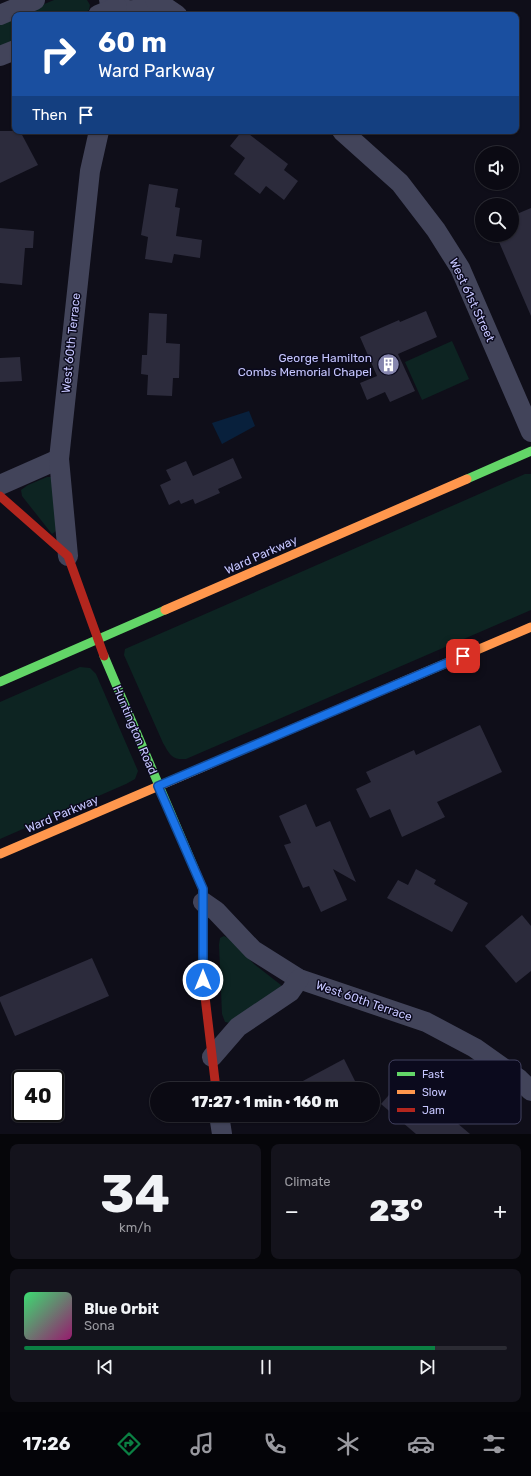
<!DOCTYPE html>
<meta charset="utf-8">
<style>
:root{--surface:#0b0a13;--page:#14131c;--text:#f1f3f6;--muted:#9a9aa0;--line:#2b2b33;--accent:#0b8043}
body{margin:0;font-family:Rubik,sans-serif;background:var(--page);color:var(--text);height:100vh;display:flex;flex-direction:column;font-size:15px;white-space:nowrap}
*{box-sizing:border-box;margin:0}
p{font-size:13px;color:var(--muted)}
.icon{flex:none;width:22px;height:22px;fill:none;stroke:currentColor;stroke-width:2;stroke-linecap:round;stroke-linejoin:round}
.map{position:relative;height:1134px;overflow:hidden}
.side{display:flex;flex-direction:column;gap:10px;padding:10px;background:#06060a;flex:1}
.side>*{flex:none}
.banner{position:absolute;left:12px;top:12px;width:507px;height:122px;border-radius:8px;box-shadow:0 1px 3px #0004,0 0 0 1px var(--line);background:#1a4fa0;color:#fff;overflow:hidden}
.tools{position:absolute;left:475px;top:146px;display:grid;gap:8px}
.tools a{display:grid;place-items:center;width:44px;height:44px;border-radius:50%;background:var(--surface);box-shadow:0 1px 3px #0004,0 0 0 1px var(--line);font-size:20px}
.speed{position:absolute;left:12px;top:1070px;display:flex;gap:8px;font-size:20px;font-weight:700;text-align:center}
.speed>*{display:grid;place-content:center;width:52px;height:52px;border-radius:50%;background:var(--surface);box-shadow:0 1px 3px #0004,0 0 0 1px var(--line);line-height:1}
.speed .limit{border:2px solid #111;border-radius:6px;background:#fff;color:#111}
.pin{position:absolute;display:grid;place-items:center;width:34px;height:34px;color:#fff;margin:-17px;border-radius:8px;box-shadow:0 2px 6px #0006}
.me{position:absolute;width:44px;margin:-22px;rotate:0deg;stroke-linejoin:round;filter:drop-shadow(0 0 3px #0008)}
.turn{display:flex;align-items:center;gap:14px;height:84px;padding:0 20px;font-size:18px}
.turn .icon{width:52px;height:52px;stroke-width:2.5}
.turn b{display:block;font-size:28px;line-height:34px}
.then{display:flex;align-items:center;height:38px;padding:0 20px;background:#0003;gap:8px;font-size:15px}
.big{font-size:30px;font-weight:800;line-height:1.1}
.side .card{flex:1;display:flex;flex-direction:column;justify-content:center;gap:6px;min-width:0;padding:0 14px;border-radius:8px;background:var(--page)}
.side .dial{align-items:center;gap:0}
.dial b{font-size:52px;line-height:1}
.song{display:flex;align-items:center;gap:12px}
.cover{width:48px;height:48px;border-radius:6px;background:linear-gradient(135deg,hsl(140 70% 55%),hsl(320 70% 35%))}
.played{height:4px;border-radius:2px;background:linear-gradient(90deg,var(--accent) 85%,var(--line) 85%)}
.keys{display:flex;justify-content:space-around;direction:ltr}
.heat{display:flex;justify-content:space-between;align-items:center;font-size:22px;direction:ltr}
.side .tiles{flex:1;display:grid;gap:10px;grid-template-columns:1fr 1fr}
.card:last-child{grid-column:span 2}
.trip{position:absolute;left:150px;top:1082px;width:230px;height:40px;border-radius:20px;background:var(--surface);box-shadow:0 1px 3px #0004,0 0 0 1px var(--line);font-weight:800;line-height:40px;text-align:center}
.tab-bar{display:flex;height:64px;justify-content:space-around;align-items:center;background:#040408;color:var(--muted)}
.tab-bar .icon{width:28px;height:28px}
.tab-bar .active{color:var(--accent)}
.tab-bar b{font-size:18px;color:var(--text)}
.map>svg:first-child{display:block}
.green{fill:#0d2422}
.water{fill:#08203c}
.building{fill:#2c2b3c}
.lines{fill:none;stroke-linecap:round;stroke-linejoin:round}
.street{stroke:#42445a;stroke-width:20}
.fast{stroke:#63d668;stroke-width:9}
.slow{stroke:#ff974d;stroke-width:9}
.jam{stroke:#b3261e;stroke-width:9}
.route-casing{stroke:#114b97;stroke-width:10}
.route{stroke:#1a73e8;stroke-width:7}
.labels{text-anchor:middle;stroke-width:3;stroke-linejoin:round;paint-order:stroke}
.street-label{font-size:12px;fill:#c6c6ff;stroke:#0b0a1d}
.poi-label{font-size:12px;fill:#c6c6ff;stroke:#0b0a1d;text-anchor:end}
.key{fill:#0b0a1d;stroke:#434261;stroke-width:1}
.key-label{font-size:11px;fill:#c6c6ff}
</style>
<div class="map">
<svg width="531" height="1134" viewBox="0 0 531 1134">
<rect width="100%" height="100%" fill="#0f0e19"/>
<!-- green -->
<g class="green">
<path d="M 54,0 L 87,0 L 90,5 L 89,10 L 80,15 L 18,15 Z"/>
<path d="M 15,16 L 15,43 L 0,49 L 0,23 Z"/>
<path d="M 452,341 L 469,379 L 422,400 L 405,362 Z"/>
<path d="M 525,474 L 531,474 L 531,610 L 186,759 C 172,760 170,755 163,743 L 124,655 L 125,649 Z"/>
<path d="M 47,477 L 52,477 L 59,529 L 52,534 L 22,496 L 21,490 L 28,485 Z"/>
<path d="M 80,667 L 90,668 L 96,674 L 138,771 L 135,779 L 126,784 L 0,839 L 0,702 Z"/>
<path d="M 224,936 L 230,939 L 254,964 L 281,985 L 279,991 L 230,1023 L 225,1022 L 222,1014 L 219,945 L 220,938 Z"/>
</g>
<!-- water -->
<path class="water" d="M 249,411 L 255,426 L 222,444 L 212,423 Z"/>
<!-- building -->
<g class="building">
<path d="M 0,131 L 20,131 L 38,165 L 0,183 Z"/>
<path d="M 242,131 L 245,131 L 288,164 L 284,170 L 298,181 L 284,200 L 266,186 L 260,194 L 234,174 L 245,158 L 230,146 Z"/>
<path d="M 149,184 L 178,189 L 175,207 L 180,208 L 176,236 L 202,240 L 200,258 L 174,254 L 172,263 L 145,259 L 148,237 L 141,235 Z"/>
<path d="M 531,208 L 531,316 L 496,235 L 512,235 L 512,216 Z"/>
<path d="M 0,228 L 34,231 L 33,248 L 25,248 L 22,285 L 0,283 Z"/>
<path d="M 426,311 L 437,337 L 398,354 L 415,391 L 390,402 L 385,392 L 367,400 L 360,383 L 377,376 L 360,337 L 399,320 L 400,322 Z"/>
<path d="M 149,313 L 167,314 L 166,343 L 180,344 L 179,378 L 173,378 L 172,396 L 147,395 L 148,375 L 141,374 L 142,355 L 147,355 Z"/>
<path d="M 20,357 L 22,381 L 0,382 L 0,358 Z"/>
<path d="M 233,458 L 242,478 L 218,489 L 220,493 L 195,504 L 193,499 L 181,504 L 179,500 L 169,505 L 160,485 L 171,480 L 166,470 L 186,461 L 193,476 Z"/>
<path d="M 480,725 L 502,772 L 437,802 L 445,817 L 402,837 L 390,809 L 370,818 L 356,789 L 371,782 L 366,772 L 414,750 L 416,755 Z"/>
<path d="M 306,804 L 316,827 L 330,821 L 356,882 L 333,869 L 347,900 L 321,912 L 309,886 L 303,888 L 284,845 L 291,843 L 279,816 Z"/>
<path d="M 416,869 L 436,880 L 434,884 L 468,903 L 452,932 L 387,898 L 398,880 L 408,885 Z"/>
<path d="M 522,915 L 531,926 L 531,971 L 516,983 L 485,946 Z"/>
<path d="M 92,958 L 109,996 L 15,1036 L 0,1001 L 0,997 Z"/>
<path d="M 344,1059 L 359,1089 L 303,1089 L 301,1082 Z"/>
<path d="M 404,1078 L 470,1134 L 416,1134 L 381,1104 Z"/>
</g>
<g class="lines">
<!-- street -->
<g class="street">
<path d="M 109,0 C 121,13 140,14 152,0"/>
<path d="M 155,0 L 177,15"/>
<path d="M 0,15 L 35,0"/>
<path d="M 98,15 L 117,7"/>
<path d="M 0,56 L 15,50"/>
<path d="M 342,131 L 400,183 L 436,230 L 460,268 L 531,432"/>
<path d="M 0,485 L 59,459"/>
<path d="M 68,556 L 59,459 L 90,171 L 99,131"/>
<path d="M 203,902 L 216,911 L 253,950 L 299,979 L 426,1022 L 475,1048 L 519,1079 L 531,1091"/>
<path d="M 212,1057 L 238,1027 L 290,992 L 299,979"/>
<path d="M 219,1115 L 222,1134"/>
</g>
<!-- fast -->
<g class="fast">
<path d="M 467,479 L 531,451"/>
<path d="M 104,656 L 194,868"/>
<path d="M 0,682 L 165,610"/>
</g>
<!-- slow -->
<g class="slow">
<path d="M 165,610 L 467,479"/>
<path d="M 395,685 L 531,627"/>
<path d="M 0,854 L 210,764"/>
</g>
<!-- jam -->
<g class="jam">
<path d="M 0,496 L 68,556 L 104,656"/>
<path d="M 210,764 L 395,685"/>
<path d="M 194,868 L 203,889 L 203,980 L 216,1089"/>
</g>
</g>
<g class="lines">
<defs>
<path id="route" d="M 203,980 L 203,889 L 158,786 L 463,656"/>
</defs>
<!-- route casing -->
<use href="#route" class="route-casing"/>
<!-- route -->
<use href="#route" class="route"/>
</g>
<!-- icons -->
<defs>
<symbol id="building-disc" viewBox="-11 -11 22 22"><circle r="9.5" fill="#8686ae" stroke="#0b0a1d"/><path d="M-4-6H4V6H1V3H-1V6H-4ZM-2.5-4.3h1.7v1.8h-1.7ZM.8-4.3h1.7v1.8H.8ZM-2.5-1h1.7V.8h-1.7ZM.8-1h1.7V.8H.8Z" fill="#fff"/></symbol>
</defs>
<g fill-rule="evenodd">
<use href="#building-disc" x="376" y="352" width="25" height="25"/>
</g>
<g class="labels">
<!-- street labels -->
<g class="street-label">
<text transform="translate(472 300) rotate(65)" y="4">West 61st Street</text>
<text transform="translate(71 343) rotate(-84)" y="4">West 60th Terrace</text>
<text transform="translate(261 555) rotate(-24)" y="4">Ward Parkway</text>
<text transform="translate(135 730) rotate(67)" y="4">Huntington Road</text>
<text transform="translate(62 814) rotate(-23)" y="4">Ward Parkway</text>
<text transform="translate(364 1001) rotate(19)" y="4">West 60th Terrace</text>
</g>
<!-- poi labels -->
<g class="poi-label">
<text x="372" y="362">George Hamilton<tspan x="372" dy="14">Combs Memorial Chapel</tspan></text>
</g>
</g>
<!-- legend -->
<rect x="389" y="1060" width="132" height="64" rx="6" class="key"/>
<rect x="397" y="1072" width="18" height="4" fill="#63d668"/>
<rect x="397" y="1090" width="18" height="4" fill="#ff974d"/>
<rect x="397" y="1108" width="18" height="4" fill="#b3261e"/>
<g class="key-label">
<text x="422" y="1078">Fast</text>
<text x="422" y="1096">Slow</text>
<text x="422" y="1114">Jam</text>
</g>
</svg>
<div class="tools">
<a><svg class="icon" aria-label="sound" viewBox="0 0 24 24"><path d="M4 9h4l5-4v14l-5-4H4zM17 9q2 3 0 6"/></svg></a>
<a><svg class="icon" aria-label="search" viewBox="0 0 24 24"><circle cx="10" cy="10" r="6"/><path d="M15 15l6 6"/></svg></a>
</div>
<div class="speed"><div class="limit">40</div></div>
<div class="pin" style="left:463px;top:656px;background:#d93025"><svg class="icon" aria-label="arrive" viewBox="0 0 24 24"><path d="M6 21V4h12l-3 4 3 4H6"/></svg></div>
<svg class="me" style="left:203px;top:980px" viewBox="-20 -20 40 40"><circle r="17" fill="#1a73e8" stroke="#fff" stroke-width="3"/><path d="M0-11L8 9 0 5-8 9z" fill="#fff"/></svg>
<div class="trip">17:27 · 1 min · 160 m</div>
<div class="banner">
<div class="turn"><svg class="icon" aria-label="right" viewBox="0 0 24 24"><path d="M7 20v-9h11M14 6l5 5-5 5"/></svg><div><b>60 m</b>Ward Parkway</div></div>
<div class="then">Then<svg class="icon" aria-label="arrive" viewBox="0 0 24 24"><path d="M6 21V4h12l-3 4 3 4H6"/></svg></div>
</div>
</div>
<section class="side">
<div class="tiles">
<div class="card dial"><b>34</b><p>km/h</p></div>
<div class="card"><p>Climate</p>
<div class="heat"><a>−</a><b class="big">23°</b><a>+</a></div>
</div>
<div class="card">
<div class="song"><i class="cover"></i><div><b>Blue Orbit</b><p>Sona</p></div></div>
<div class="played"></div>
<div class="keys"><svg class="icon" aria-label="previous" viewBox="0 0 24 24"><path d="M18 5L8 12l10 7zM5 5v14"/></svg><svg class="icon" aria-label="pause" viewBox="0 0 24 24"><path d="M8 5v14M16 5v14"/></svg><svg class="icon" aria-label="next" viewBox="0 0 24 24"><path d="M6 5l10 7-10 7zM19 5v14"/></svg></div>
</div>
</div>
</section>
<nav class="tab-bar">
<b>17:26</b>
<svg class="icon active" aria-label="directions" viewBox="0 0 24 24"><path d="M12 3l9 9-9 9-9-9zM9 14v-3h6M13 9l2 2-2 2"/></svg>
<svg class="icon" aria-label="music" viewBox="0 0 24 24"><path d="M9 18V5l10-2v13"/><circle cx="6" cy="18" r="3"/><circle cx="16" cy="16" r="3"/></svg>
<svg class="icon" aria-label="phone" viewBox="0 0 24 24"><path d="M5 4h4l2 5-3 2q2 4 5 5l2-3 5 2v4C11 20 4 13 5 4z"/></svg>
<svg class="icon" aria-label="climate" viewBox="0 0 24 24"><path d="M12 3v18M4 7l16 10M4 17L20 7"/></svg>
<svg class="icon" aria-label="car" viewBox="0 0 24 24"><path d="M5 17H2v-5l4-1 3-4h7l3 4 3 1v5h-3M9 17h6M6 11h13"/><circle cx="7" cy="17" r="2"/><circle cx="17" cy="17" r="2"/></svg>
<svg class="icon" aria-label="filters" viewBox="0 0 24 24"><path d="M4 7h16M4 17h16"/><circle cx="9" cy="7" r="2"/><circle cx="15" cy="17" r="2"/></svg>
</nav>
